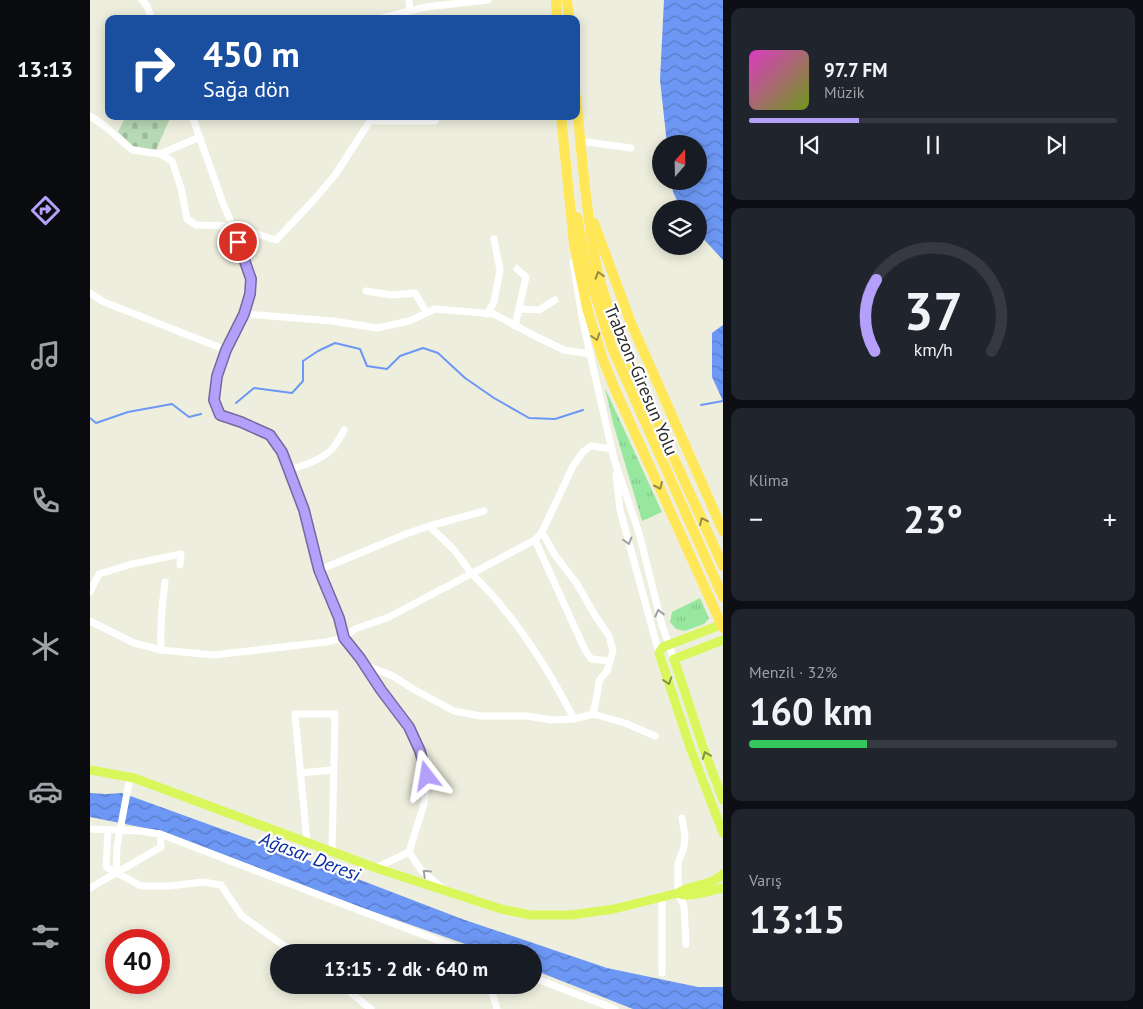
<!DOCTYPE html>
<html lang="tr">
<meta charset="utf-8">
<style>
:root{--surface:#171b24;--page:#20242c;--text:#f1f3f6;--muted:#9ea1a6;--line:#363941;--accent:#b4a0fa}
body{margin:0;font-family:"PT Sans",sans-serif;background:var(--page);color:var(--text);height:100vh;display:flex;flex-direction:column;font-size:19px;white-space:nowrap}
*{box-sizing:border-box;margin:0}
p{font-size:16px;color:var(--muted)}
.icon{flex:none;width:28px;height:28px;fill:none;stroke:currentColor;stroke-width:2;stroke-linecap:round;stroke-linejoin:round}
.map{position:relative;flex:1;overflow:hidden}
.sheet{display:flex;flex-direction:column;gap:8px;padding:8px;background:#0d0f14;width:420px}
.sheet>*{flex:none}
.hud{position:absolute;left:15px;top:15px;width:475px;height:105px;border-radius:10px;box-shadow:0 2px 12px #0003;background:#1a4fa0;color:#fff;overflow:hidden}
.needle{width:32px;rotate:20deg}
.buttons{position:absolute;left:562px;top:135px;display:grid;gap:10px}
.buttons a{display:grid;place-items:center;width:55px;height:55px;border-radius:50%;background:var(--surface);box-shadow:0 2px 12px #0003;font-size:25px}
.speed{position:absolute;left:15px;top:929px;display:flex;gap:10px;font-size:25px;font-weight:700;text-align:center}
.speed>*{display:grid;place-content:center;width:65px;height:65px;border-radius:50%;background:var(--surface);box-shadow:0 2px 12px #0003;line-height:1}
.speed .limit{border:8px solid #d22;background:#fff;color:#111}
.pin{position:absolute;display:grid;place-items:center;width:42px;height:42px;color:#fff;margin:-21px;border:2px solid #fff;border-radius:50%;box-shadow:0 1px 5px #0007}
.me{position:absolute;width:55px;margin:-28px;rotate:346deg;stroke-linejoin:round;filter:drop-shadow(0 0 4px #0008)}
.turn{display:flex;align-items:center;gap:18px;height:105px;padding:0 15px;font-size:22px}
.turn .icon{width:65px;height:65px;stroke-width:2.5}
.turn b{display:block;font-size:35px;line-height:42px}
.big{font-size:38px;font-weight:700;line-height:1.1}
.sheet .card{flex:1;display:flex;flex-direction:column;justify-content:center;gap:8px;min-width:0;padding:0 18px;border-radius:10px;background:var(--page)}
.sheet .dial{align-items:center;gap:0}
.dial svg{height:130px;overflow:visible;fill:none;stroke:var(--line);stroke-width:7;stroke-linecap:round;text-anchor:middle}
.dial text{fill:var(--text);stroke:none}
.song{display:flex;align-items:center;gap:15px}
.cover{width:60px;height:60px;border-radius:8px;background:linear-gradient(135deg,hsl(310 70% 55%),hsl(80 70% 35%))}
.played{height:5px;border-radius:2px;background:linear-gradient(90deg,var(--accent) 30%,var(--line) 30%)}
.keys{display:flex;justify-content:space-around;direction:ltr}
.heat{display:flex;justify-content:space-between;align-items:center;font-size:28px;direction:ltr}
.charge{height:8px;border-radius:4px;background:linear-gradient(90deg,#34c759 32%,var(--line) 0)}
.trip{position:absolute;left:180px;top:944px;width:272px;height:50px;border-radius:25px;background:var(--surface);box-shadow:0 2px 12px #0003;font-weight:700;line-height:50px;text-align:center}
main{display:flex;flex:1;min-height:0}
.dock{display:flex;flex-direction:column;width:90px;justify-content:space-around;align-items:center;background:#090b0e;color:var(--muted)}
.dock .icon{width:35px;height:35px}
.dock .on{color:var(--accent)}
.dock b{font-size:22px;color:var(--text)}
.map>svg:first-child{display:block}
.grass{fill:url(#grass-tufts)}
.cemetery{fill:url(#cemetery-stones)}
.water{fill:url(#water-waves)}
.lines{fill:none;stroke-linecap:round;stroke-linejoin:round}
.stream{stroke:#6d97f4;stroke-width:2}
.minor{stroke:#fff;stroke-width:7}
.major{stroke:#d9f75a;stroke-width:9}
.highway{stroke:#ffe758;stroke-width:10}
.oneway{stroke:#968a42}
.oneway2{stroke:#a0a0a0}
.oneway3{stroke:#829243}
.route-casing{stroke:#7568a2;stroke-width:12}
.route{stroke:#b4a0fa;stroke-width:9}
.labels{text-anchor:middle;stroke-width:4.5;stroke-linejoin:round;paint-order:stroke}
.street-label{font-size:18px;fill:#2c2c2c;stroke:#fff}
.water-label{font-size:19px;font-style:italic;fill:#072ca5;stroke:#fff}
</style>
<main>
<nav class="dock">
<b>13:13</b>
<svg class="icon on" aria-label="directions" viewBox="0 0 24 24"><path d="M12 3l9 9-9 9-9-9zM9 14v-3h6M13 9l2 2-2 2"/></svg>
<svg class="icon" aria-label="music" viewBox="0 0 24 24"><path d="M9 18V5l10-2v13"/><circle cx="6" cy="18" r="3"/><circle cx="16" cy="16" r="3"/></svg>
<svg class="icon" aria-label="phone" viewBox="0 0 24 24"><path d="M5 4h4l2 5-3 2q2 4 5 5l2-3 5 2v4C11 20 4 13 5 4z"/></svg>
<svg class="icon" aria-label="climate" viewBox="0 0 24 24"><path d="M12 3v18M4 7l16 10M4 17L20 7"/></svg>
<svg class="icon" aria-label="car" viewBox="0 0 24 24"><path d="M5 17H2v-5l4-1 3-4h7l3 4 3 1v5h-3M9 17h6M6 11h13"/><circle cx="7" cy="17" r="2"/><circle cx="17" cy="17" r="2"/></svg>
<svg class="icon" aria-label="filters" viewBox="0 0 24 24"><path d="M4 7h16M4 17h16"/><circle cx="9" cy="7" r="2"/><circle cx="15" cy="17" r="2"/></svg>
</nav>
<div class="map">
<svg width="633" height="1009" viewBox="0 0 633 1009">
<defs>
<pattern id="grass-tufts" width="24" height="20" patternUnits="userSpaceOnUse" patternTransform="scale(1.25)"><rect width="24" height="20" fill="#98e79f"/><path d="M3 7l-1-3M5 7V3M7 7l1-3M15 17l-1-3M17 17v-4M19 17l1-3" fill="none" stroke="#83c689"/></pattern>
<pattern id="cemetery-stones" width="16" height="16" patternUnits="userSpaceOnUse" patternTransform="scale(1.25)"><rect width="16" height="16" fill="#b7d9b4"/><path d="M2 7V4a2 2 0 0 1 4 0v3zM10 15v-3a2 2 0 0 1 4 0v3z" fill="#9eba9b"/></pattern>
<pattern id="water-waves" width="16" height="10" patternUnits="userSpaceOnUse" patternTransform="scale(1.25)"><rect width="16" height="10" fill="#6d97f4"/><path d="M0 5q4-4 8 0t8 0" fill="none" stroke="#5a7bc6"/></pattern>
</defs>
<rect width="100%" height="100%" fill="#eeeede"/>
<!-- grass -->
<g class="grass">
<path d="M 515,388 L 572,512 L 552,521 L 523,423 Z"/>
<path d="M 610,598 L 619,618 L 614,624 L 595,631 L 586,629 L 580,622 L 582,612 Z"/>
</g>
<!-- cemetery -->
<path class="cemetery" d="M 36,116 L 81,116 L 66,150 L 43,146 L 28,132 Z"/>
<!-- water -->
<g class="water">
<path d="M 574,0 L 633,0 L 633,260 L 609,234 L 609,209 L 591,209 L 583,192 L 581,181 L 609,181 L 609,144 L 577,144 L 570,80 Z"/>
<path d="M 633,325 L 633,401 L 622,377 L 622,333 Z"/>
<path d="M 0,793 L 16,794 L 32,793 L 46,798 L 234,866 L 372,919 L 517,968 L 608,987 L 633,987 L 633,1009 L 543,1009 L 444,970 L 444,952 L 398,952 L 270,907 L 75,832 L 0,817 Z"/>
</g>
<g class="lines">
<!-- stream -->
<g class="stream">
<path d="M 146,403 L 164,388 L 202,393 L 213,381 L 213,361 L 228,351 L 245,343 L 270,349 L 277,366 L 297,369 L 310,356 L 333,348 L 348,353 L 375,378 L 404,398 L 439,418 L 465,419 L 493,410"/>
<path d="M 611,405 L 633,401"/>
<path d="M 0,418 L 6,423 L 38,412 L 82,404 L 99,417 L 111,414"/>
</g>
<!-- minor -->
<g class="minor">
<path d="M 52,0 L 57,6 L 62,19"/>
<path d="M 319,0 L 320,11"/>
<path d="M 288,19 L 336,7 L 398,0"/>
<path d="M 0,116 L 16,127 L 42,150 L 70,154 L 110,137"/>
<path d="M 102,116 L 134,206 L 143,226 L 161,279 L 160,294 L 154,314 L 136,350 L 127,376 L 124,400 L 129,415 L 151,422 L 180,435 L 192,452 L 214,510 L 229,570 L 249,618 L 254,638 L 265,629 L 299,617 L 445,540 L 452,532 L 483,466 L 493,452 L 501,446 L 522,449"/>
<path d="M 280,121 L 345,121 L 347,116"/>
<path d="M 490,141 L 541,148"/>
<path d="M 70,154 L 82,161 L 91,188 L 97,219 L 106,225 L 143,226 L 186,240 L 221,203 L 245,175 L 280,121 L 280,116"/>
<path d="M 483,262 L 493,322 L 500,354"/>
<path d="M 276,291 L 302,295 L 325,293 L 337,313"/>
<path d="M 0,293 L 14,302 L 136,350"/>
<path d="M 429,309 L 449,310 L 465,300"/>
<path d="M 154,314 L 243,321 L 287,328 L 319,321 L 345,309 L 404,314 L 439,333 L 474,350 L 500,354 L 524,459 L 549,533 L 572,625 L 584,659"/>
<path d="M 397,314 L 404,302 L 410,270 L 404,239"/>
<path d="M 425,326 L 436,277 L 427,269"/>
<path d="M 199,470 C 214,465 232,460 243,448 C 247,443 251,436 254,430"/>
<path d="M 526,474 L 530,510 L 569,653"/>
<path d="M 339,526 L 394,511"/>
<path d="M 452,532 L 465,555 L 487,584 L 506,617 L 519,636 L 523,651 L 517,671 L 509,681 L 507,696 L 503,714"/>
<path d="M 445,540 L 495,650 L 501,659 L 520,661"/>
<path d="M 229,570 L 316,534 L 339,526 C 347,534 357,542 364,550 C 371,558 376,567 383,575 C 425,616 457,666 484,719"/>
<path d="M 0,592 L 9,574 L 42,564 L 91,554 L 90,565"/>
<path d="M 0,621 L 44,643 L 71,650 L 124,655 L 236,642 L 254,638 L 270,659 L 291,690 L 319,727 L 330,751 L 337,776 L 334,804 L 319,852 L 286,868"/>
<path d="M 71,650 C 70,627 72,604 75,582"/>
<path d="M 275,665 L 303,676 L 323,689 L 364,711 L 391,716 L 437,716 L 462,720 L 484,719 L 503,714 L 535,723 L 565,736"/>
<path d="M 210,773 L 243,770"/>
<path d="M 592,818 L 595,836 L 594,847 L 588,863 L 588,893 L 594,906 L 596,944"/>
<path d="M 0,829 L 50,831 L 70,834 L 378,952"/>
<path d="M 18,830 L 16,867 L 51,886 L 80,886 L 113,882 L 131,885 L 152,916 L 190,943 L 206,952"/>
<path d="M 217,842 L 205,714 L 245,714 L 242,851"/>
<path d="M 319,852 L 331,870 L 352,888"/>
<path d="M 26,872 L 27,846 L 40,777"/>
<path d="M 0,888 L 71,847 L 70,834"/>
<path d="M 572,898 L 572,973"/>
<path d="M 444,978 L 525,1009"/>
<path d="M 251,985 L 281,1009"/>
<path d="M 400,985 L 407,1009"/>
</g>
<!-- major -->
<g class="major">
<path d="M 633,624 L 573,647 L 569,653 L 601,750 L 633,833"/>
<path d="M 633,640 L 584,659 L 613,747 L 633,800"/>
<path d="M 0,770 L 44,778 L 286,868 L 411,909 L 440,915 L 481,915 L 524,909 L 588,893 C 601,884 621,886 633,874"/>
<path d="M 588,893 C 599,899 621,890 633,888"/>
</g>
<!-- highway -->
<g class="highway">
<path d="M 466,0 L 467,19"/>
<path d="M 477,0 L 479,19"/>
<path d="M 486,97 C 492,152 495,208 506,264 C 511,291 522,317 532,344 L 633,566"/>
<path d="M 471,116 L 484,244 L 497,308 L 512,357 L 524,387 L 633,628"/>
<path d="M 487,217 L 496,266 L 522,348 L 633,597"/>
<path d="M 504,223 L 541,323 L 633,531"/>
</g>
</g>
<!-- one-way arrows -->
<defs><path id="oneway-chevron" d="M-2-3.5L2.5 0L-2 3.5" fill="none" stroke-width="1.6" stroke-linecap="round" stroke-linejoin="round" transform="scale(1.25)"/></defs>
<g class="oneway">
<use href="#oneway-chevron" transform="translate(509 275) rotate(-107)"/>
<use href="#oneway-chevron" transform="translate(506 337) rotate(72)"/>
<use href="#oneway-chevron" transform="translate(569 486) rotate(66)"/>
<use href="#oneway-chevron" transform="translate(613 521) rotate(-115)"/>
</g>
<g class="oneway2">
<use href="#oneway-chevron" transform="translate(538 541) rotate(75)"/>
<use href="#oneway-chevron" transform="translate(569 613) rotate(-104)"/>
<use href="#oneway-chevron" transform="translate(336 873) rotate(-136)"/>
</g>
<g class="oneway3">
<use href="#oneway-chevron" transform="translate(578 681) rotate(72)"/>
<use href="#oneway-chevron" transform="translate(616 755) rotate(-111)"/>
</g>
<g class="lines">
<defs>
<path id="route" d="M 148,242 L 161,279 L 160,294 L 154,314 L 136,350 L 127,376 L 124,400 L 130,415 L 151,422 L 180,435 L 192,452 L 214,510 L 229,570 L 249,618 L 254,638 L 270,658 L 291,690 L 319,727 L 330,751 L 337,776"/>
</defs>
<!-- route casing -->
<use href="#route" class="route-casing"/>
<!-- route -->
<use href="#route" class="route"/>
</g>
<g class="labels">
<!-- street labels -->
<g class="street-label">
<text transform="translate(551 380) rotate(67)" y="6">Trabzon-Giresun Yolu</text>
</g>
<!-- water labels -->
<g class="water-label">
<text transform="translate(220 856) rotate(21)" y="7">Ağasar Deresi</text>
</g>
</g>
</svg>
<div class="buttons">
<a><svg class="needle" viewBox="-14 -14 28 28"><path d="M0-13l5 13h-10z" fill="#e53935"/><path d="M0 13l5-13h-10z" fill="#9ea1a6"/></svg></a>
<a><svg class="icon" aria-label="layers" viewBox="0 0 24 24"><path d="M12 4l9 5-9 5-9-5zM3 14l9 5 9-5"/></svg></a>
</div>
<div class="speed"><div class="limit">40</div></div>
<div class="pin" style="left:148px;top:242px;background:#d93025"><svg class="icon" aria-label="arrive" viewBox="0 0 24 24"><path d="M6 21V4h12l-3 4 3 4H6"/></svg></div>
<svg class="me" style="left:337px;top:776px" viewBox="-20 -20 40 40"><path d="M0-17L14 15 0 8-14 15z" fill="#b4a0fa" stroke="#fff" stroke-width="4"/></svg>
<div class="trip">13:15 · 2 dk · 640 m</div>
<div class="hud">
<div class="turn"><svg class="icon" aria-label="right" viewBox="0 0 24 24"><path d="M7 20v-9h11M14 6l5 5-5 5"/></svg><div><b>450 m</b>Sağa dön</div></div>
</div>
</div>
<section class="sheet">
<div class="card">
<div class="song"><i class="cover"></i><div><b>97.7 FM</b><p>Müzik</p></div></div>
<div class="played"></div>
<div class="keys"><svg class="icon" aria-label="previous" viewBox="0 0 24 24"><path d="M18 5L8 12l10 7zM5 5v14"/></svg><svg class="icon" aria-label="pause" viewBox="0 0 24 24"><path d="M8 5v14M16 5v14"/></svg><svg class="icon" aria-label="next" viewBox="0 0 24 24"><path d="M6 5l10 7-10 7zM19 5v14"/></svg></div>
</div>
<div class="card dial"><svg viewBox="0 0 100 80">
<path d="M14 69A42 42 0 1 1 86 69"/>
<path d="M14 69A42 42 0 0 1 15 25" stroke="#b4a0fa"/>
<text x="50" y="56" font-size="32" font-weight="700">37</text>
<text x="50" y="72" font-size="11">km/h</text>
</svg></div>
<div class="card"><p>Klima</p>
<div class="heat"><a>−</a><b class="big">23°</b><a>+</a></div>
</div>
<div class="card"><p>Menzil · 32%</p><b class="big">160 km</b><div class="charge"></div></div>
<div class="card"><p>Varış</p><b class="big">13:15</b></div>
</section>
</main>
